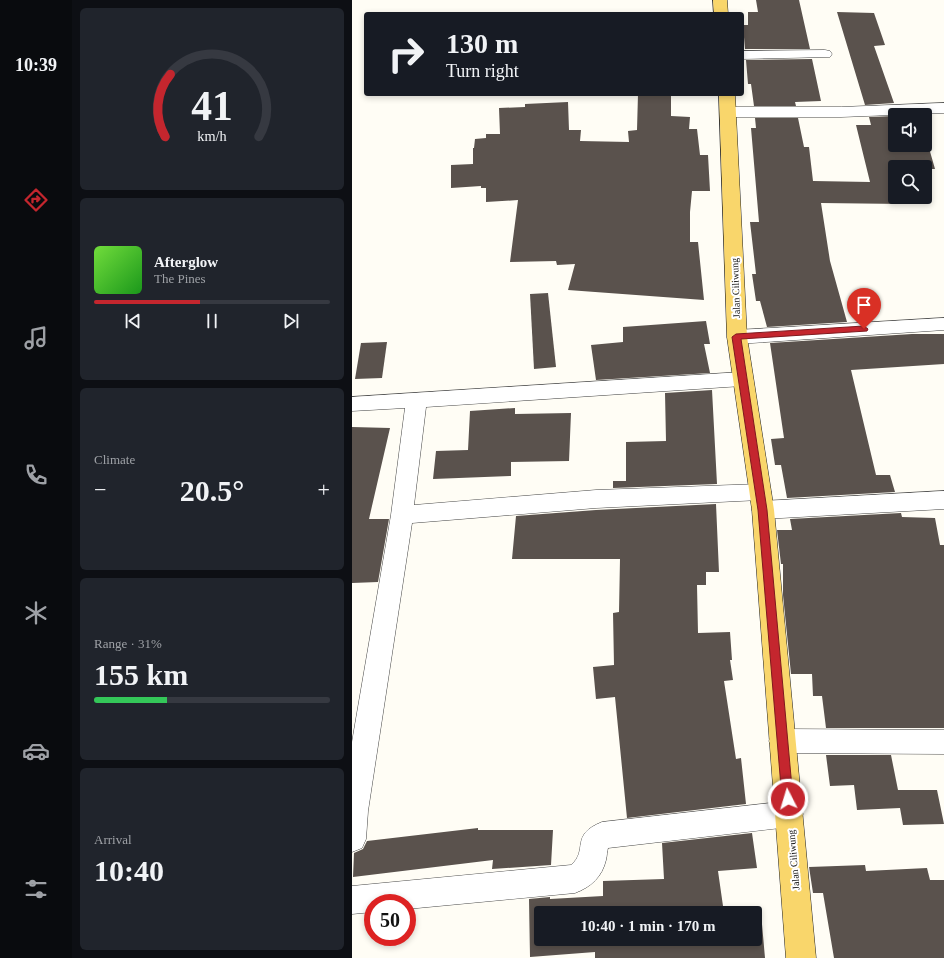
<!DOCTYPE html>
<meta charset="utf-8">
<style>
:root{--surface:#171b24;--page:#20242c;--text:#f1f3f6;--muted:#9ea1a6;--line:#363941;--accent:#c4262e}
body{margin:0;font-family:Georgia,serif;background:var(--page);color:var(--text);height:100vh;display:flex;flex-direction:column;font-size:15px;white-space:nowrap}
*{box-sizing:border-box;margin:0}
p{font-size:13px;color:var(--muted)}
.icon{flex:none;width:22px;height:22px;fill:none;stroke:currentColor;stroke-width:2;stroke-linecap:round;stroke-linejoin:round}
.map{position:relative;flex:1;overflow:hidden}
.panel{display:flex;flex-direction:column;gap:8px;padding:8px;background:#0d0f14;width:280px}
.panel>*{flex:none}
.banner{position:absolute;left:12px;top:12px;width:380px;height:84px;border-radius:4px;box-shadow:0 2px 6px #0003;background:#171b24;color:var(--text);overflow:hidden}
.fabs{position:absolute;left:536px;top:108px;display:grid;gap:8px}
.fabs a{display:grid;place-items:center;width:44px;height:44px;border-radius:4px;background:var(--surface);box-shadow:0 2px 6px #0003;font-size:20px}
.speed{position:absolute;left:12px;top:894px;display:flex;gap:8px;font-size:20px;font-weight:700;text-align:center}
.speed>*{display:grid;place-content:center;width:52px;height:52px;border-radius:50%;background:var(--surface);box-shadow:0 2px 6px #0003;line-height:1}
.speed .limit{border:6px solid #d22;background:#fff;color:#111}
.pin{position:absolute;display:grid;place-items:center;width:34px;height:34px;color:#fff;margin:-41px -17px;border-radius:50% 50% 50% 0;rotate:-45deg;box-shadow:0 0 4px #0007}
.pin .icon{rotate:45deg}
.me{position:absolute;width:44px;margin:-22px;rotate:355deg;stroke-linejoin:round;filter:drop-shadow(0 0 3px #0008)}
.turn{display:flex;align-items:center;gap:14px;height:84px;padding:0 16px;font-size:18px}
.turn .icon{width:52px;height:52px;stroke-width:2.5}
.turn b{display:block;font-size:28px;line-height:34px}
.big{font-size:30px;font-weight:700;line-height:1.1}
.panel .tile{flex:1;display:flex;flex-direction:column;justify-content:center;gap:6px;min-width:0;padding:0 14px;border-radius:6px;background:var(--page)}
.panel .dial{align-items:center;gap:0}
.dial svg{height:104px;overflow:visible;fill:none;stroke:var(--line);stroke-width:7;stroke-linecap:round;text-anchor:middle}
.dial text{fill:var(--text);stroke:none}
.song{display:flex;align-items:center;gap:12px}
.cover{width:48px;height:48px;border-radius:6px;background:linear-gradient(135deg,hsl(100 70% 55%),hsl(120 70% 35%))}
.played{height:4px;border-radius:2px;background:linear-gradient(90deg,var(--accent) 45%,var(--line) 45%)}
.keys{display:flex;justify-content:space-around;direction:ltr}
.heat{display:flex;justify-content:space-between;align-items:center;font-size:22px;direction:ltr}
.charge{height:6px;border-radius:3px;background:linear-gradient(90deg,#34c759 31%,var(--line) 0)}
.trip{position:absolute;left:182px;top:906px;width:228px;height:40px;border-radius:4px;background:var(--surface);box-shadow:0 2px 6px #0003;font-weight:700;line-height:40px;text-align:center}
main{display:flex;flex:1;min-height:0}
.tab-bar{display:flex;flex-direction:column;width:72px;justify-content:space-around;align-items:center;background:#090b0e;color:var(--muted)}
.tab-bar .icon{width:28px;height:28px}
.tab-bar .selected{color:var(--accent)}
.tab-bar b{font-size:18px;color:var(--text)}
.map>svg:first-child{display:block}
.building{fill:#5a524d}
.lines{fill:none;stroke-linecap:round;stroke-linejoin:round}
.minor-casing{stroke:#444;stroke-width:1}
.major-casing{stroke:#222;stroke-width:1}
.minor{fill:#fff;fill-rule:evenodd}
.major{fill:#f9d66b;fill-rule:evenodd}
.route{fill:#c4262e;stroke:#7f191e}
.labels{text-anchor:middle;stroke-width:4;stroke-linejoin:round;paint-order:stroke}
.street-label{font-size:10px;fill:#111;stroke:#fff}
</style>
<main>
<nav class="tab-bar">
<b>10:39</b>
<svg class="icon selected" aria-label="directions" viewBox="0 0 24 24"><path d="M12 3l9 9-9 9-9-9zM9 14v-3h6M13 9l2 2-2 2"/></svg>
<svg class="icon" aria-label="music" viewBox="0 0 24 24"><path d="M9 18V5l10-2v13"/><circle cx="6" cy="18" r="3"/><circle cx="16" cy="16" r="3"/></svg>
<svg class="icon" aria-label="phone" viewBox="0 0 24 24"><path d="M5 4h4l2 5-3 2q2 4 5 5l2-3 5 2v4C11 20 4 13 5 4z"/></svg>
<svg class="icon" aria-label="climate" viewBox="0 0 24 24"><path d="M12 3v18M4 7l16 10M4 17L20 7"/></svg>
<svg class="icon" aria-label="car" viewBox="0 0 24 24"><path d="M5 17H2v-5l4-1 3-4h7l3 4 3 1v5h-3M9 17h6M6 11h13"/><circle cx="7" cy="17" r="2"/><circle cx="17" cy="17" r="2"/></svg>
<svg class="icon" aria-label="filters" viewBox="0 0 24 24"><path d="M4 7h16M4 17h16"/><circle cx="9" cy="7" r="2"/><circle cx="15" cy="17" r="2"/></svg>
</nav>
<section class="panel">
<div class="tile dial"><svg viewBox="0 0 100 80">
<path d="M14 69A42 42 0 1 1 86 69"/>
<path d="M14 69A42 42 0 0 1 18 21" stroke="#c4262e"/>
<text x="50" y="56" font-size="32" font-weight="700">41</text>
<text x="50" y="72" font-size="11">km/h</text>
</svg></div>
<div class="tile">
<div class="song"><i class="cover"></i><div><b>Afterglow</b><p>The Pines</p></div></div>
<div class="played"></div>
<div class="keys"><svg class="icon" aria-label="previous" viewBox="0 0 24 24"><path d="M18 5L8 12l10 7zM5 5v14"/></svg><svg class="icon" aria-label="pause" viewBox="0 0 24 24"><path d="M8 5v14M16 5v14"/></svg><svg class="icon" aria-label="next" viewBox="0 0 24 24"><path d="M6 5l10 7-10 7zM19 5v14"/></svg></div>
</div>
<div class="tile"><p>Climate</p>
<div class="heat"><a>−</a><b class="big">20.5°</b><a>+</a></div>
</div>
<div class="tile"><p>Range · 31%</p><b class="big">155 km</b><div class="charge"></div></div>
<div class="tile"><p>Arrival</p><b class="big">10:40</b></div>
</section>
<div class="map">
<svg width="592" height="958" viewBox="0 0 592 958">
<rect width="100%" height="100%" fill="#fffdf5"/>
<!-- building -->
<g class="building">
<path d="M 404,0 L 447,0 L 458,49 L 393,49 L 391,25 L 396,25 L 396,12 L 406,12 Z"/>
<path d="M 485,12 L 522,13 L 533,45 L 522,46 L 542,103 L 513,105 Z"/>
<path d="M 460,59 L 469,101 L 443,102 L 444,106 L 402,106 L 399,84 L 396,84 L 394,60 Z"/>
<path d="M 286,94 L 319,94 L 319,116 L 338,117 L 337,129 L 345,129 L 348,155 L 356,155 L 358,191 L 340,191 L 338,212 L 338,242 L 346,242 L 352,300 L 216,290 L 223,264 L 205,265 L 204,261 L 158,262 L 166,200 L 134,202 L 134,188 L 129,188 L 129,186 L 99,188 L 99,165 L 121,164 L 121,148 L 122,148 L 123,139 L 134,138 L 134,134 L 148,134 L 147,108 L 173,107 L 173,104 L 216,102 L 217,130 L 229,130 L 228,141 L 277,142 L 276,131 L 285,130 Z"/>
<path d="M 543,116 L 543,145 L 573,145 L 573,134 L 583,169 L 573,169 L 573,167 L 543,167 L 543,197 L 549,197 L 551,204 L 469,203 L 478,261 L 495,322 L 415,327 L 408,301 L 404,301 L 400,274 L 404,274 L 398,222 L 407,222 L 399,128 L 404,128 L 403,118 L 446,118 L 452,147 L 457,147 L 461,181 L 518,182 L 504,125 L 519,125 L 517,117 Z"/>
<path d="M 196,293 L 204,367 L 182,369 L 178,294 Z"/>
<path d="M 354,321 L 358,344 L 352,344 L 358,373 L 244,380 L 239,345 L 271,342 L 271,327 Z"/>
<path d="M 560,334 L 592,334 L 592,364 L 499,370 L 524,475 L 538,475 L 543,492 L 435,498 L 429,465 L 423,465 L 419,439 L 432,438 L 418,343 Z"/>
<path d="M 35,342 L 30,378 L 3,379 L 9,343 Z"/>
<path d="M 360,390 L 365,484 L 261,488 L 261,481 L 274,481 L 274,442 L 314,441 L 313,393 Z"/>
<path d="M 163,408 L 163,414 L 219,413 L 217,461 L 159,462 L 159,476 L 81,479 L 84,451 L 116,450 L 118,411 Z"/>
<path d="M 0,427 L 38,428 L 17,519 L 37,519 L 26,582 L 0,583 Z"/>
<path d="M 364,504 L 367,572 L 354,572 L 354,585 L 345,585 L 346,633 L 378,632 L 380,660 L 378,660 L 381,680 L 372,681 L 384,759 L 389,758 L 394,804 L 275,818 L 263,697 L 244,699 L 241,667 L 262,665 L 261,613 L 267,612 L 268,559 L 160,559 L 164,516 L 244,510 Z"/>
<path d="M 549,513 L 550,517 L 583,518 L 588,545 L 592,545 L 592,728 L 474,728 L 470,696 L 461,696 L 460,674 L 439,674 L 431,595 L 431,564 L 429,564 L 425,530 L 440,530 L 438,519 Z"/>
<path d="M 474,755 L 539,755 L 546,790 L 585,790 L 592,824 L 551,825 L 548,808 L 505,810 L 502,785 L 478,786 Z"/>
<path d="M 126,828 L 126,830 L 201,830 L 199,865 L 140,869 L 141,860 L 1,877 L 2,853 L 11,849 L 15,841 Z"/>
<path d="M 400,833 L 405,868 L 366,871 L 372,913 L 189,913 L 189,939 L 403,939 L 403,913 L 397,913 L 409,913 L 413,958 L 243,958 L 243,952 L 178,957 L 177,899 L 198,897 L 198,899 L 251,896 L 251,881 L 312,879 L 310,843 Z"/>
<path d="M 513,865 L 514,871 L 575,868 L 578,880 L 592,880 L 592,958 L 482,958 L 471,893 L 461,893 L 457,867 Z"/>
</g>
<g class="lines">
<defs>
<g id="minor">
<path d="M 473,50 L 478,51 L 480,54 L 478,57 L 390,59 L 390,51 Z"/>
<path d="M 592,103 L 592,113 L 489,117 L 377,117 L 371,115 L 369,112 L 371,109 L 377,107 L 489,107 Z"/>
<path d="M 592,318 L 592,330 L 385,344 L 378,342 L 375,337 L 378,332 L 385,330 Z"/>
<path d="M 390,372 L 397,374 L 400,379 L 397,384 L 390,386 L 74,407 L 62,505 L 244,490 L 408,484 L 416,486 L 419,492 L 416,498 L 408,500 L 244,508 L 60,523 L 16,811 L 14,839 L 10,848 L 0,852 L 0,742 L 39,515 L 53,408 L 0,411 L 0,397 Z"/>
<path d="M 592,491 L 592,509 L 411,519 L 403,516 L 400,510 L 403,504 L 411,501 Z"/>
<path d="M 430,729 L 592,730 L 592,754 L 430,753 L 421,749 L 417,741 L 421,733 Z"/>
<path d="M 437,801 L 447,805 L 451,814 L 447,823 L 437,827 L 256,848 C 255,851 255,856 254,860 C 250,877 239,887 223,893 L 55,909 L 55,903 L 21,903 L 21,912 L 0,914 L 0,886 L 219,865 C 237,850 217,835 250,822 Z"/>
</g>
<g id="major">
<path d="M 361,0 L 375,0 L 376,14 L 362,14 Z"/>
<path d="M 367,94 L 383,94 L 395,337 L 422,510 L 464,958 L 434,958 L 400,510 L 375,337 Z"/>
</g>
</defs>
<!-- minor casing -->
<use href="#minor" class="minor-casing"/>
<!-- major casing -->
<use href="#major" class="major-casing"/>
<!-- minor -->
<use href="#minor" class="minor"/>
<!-- major -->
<use href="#major" class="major"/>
</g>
<!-- route -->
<path class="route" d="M 512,326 L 516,329 L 515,331 L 389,339 L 415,510 L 441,799 L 440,803 L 436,804 L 432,803 L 430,799 L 406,510 L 380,337 L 384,334 Z"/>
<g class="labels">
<!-- street labels -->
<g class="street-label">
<text transform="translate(383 288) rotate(-92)" y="4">Jalan Ciliwung</text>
<text transform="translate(441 860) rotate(-95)" y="4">Jalan Ciliwung</text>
</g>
</g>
</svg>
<div class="fabs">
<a><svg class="icon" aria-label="sound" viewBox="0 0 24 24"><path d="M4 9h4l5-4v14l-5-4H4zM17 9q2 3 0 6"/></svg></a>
<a><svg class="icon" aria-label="search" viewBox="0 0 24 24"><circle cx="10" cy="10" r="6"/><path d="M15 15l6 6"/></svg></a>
</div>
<div class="speed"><div class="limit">50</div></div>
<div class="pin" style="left:512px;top:329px;background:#d93025"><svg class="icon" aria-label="arrive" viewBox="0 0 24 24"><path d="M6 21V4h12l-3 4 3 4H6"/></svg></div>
<svg class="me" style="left:436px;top:799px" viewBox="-20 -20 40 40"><circle r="17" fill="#c4262e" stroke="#fff" stroke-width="3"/><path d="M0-11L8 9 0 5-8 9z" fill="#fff"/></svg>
<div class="trip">10:40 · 1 min · 170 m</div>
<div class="banner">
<div class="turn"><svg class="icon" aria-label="right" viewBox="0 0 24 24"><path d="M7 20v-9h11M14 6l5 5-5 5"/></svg><div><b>130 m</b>Turn right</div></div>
</div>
</div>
</main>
